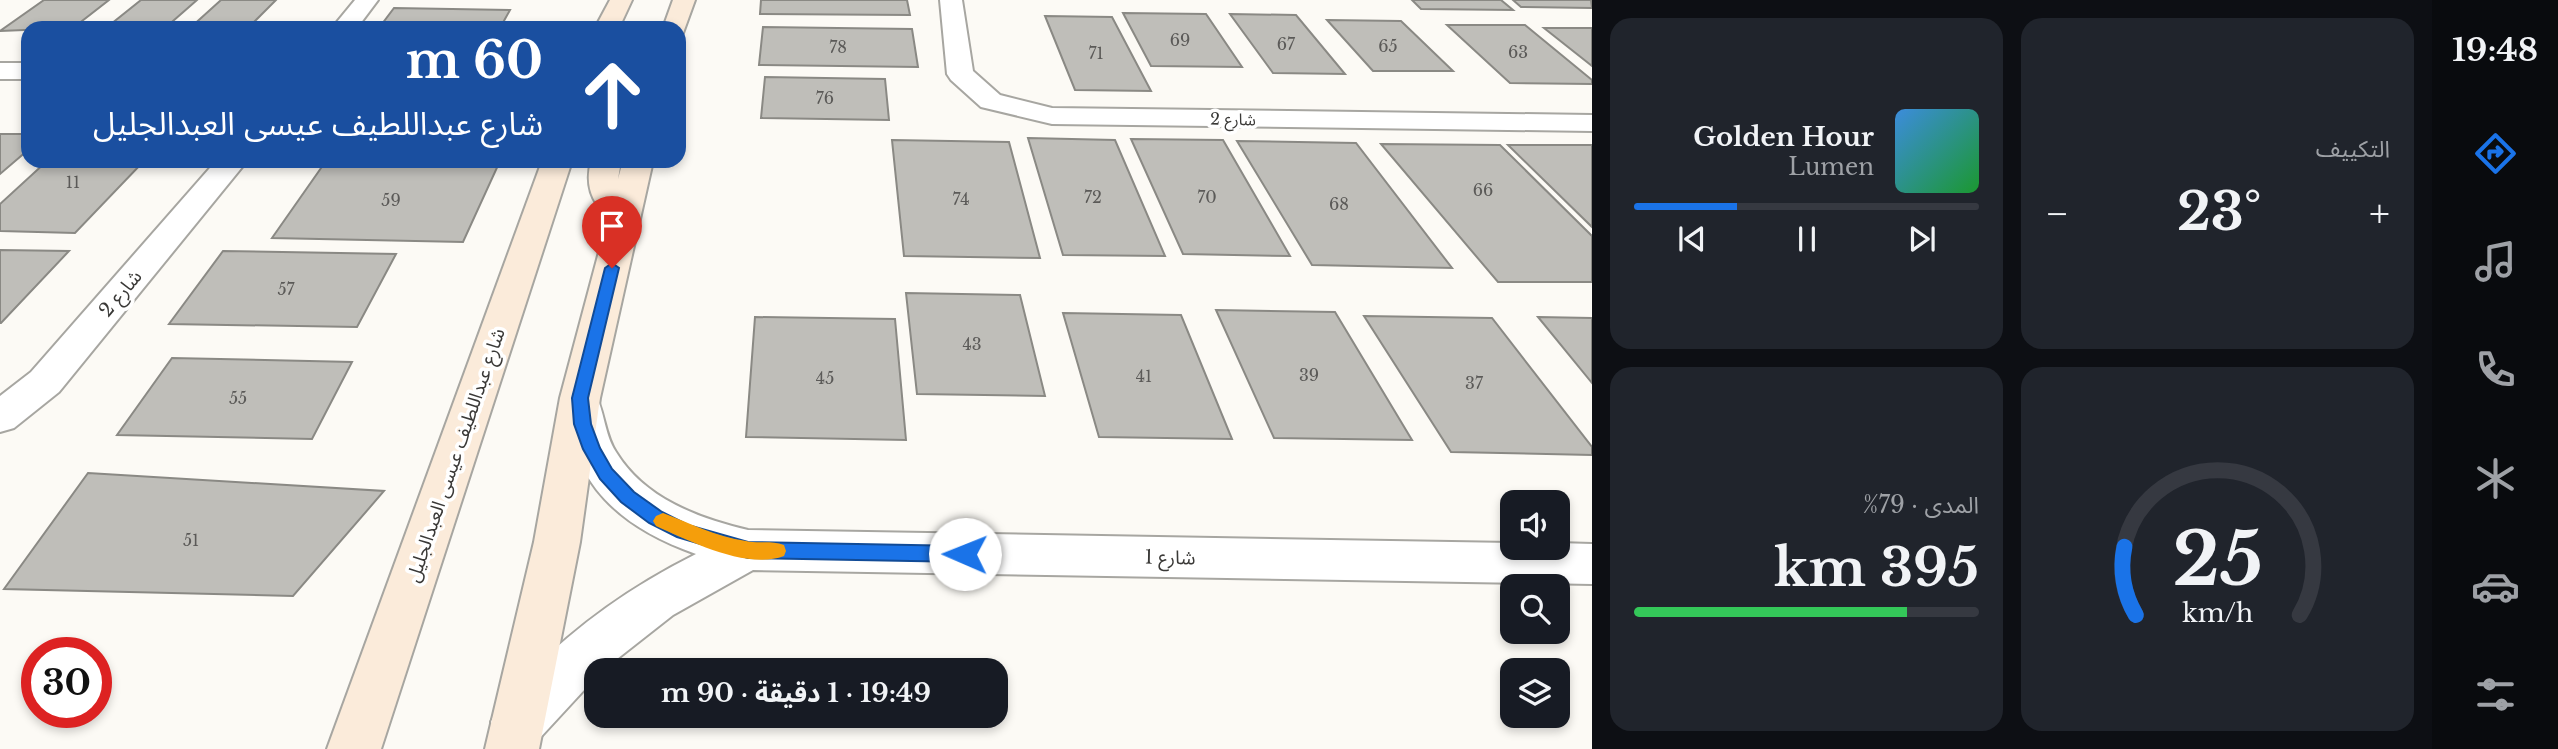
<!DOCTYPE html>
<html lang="ar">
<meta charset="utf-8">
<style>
:root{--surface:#171b24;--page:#20242c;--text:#f1f3f6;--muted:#9ea1a6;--line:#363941;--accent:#1a73e8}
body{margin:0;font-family:"Libre Baskerville","Noto Sans Arabic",serif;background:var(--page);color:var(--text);direction:rtl;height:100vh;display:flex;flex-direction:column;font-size:26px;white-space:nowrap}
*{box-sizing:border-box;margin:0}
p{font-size:23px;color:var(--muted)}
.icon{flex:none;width:38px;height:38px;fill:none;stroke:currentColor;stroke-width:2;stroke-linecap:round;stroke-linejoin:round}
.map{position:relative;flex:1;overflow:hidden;direction:ltr}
.details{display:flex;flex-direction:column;gap:18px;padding:18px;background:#0d0f14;width:840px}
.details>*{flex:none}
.guide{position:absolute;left:21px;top:21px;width:665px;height:147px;border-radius:21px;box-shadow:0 4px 10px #0003;direction:rtl;background:#1a4fa0;color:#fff;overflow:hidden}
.buttons{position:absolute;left:1500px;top:490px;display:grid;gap:14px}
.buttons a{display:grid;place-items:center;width:70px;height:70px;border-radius:14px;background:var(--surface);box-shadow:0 4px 10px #0003;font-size:35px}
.speed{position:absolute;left:21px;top:637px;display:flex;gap:14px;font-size:35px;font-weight:700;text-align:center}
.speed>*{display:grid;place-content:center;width:91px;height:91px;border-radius:50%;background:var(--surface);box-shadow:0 4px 10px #0003;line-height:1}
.speed .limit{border:10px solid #d22;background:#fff;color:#111}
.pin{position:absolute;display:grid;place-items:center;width:60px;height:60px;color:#fff;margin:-72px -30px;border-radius:50% 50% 50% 0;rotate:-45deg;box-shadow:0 0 7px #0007}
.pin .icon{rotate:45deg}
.me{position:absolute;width:77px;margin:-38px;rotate:271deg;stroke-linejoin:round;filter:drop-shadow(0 0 5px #0008)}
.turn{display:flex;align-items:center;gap:24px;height:147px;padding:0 28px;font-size:32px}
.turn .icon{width:91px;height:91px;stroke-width:2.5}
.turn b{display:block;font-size:49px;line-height:60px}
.big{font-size:52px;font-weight:700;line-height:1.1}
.details .card{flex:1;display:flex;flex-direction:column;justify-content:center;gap:10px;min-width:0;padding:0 24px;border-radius:21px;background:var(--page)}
.details .dial{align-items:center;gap:0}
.dial svg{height:182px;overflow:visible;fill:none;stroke:var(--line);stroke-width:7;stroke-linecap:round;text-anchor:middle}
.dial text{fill:var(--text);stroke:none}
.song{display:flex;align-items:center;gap:21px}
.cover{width:84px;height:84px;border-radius:10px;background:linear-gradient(135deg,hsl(210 70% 55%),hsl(130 70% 35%))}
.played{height:7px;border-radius:4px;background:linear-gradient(90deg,var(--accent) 30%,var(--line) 30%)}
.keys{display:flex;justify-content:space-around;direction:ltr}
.heat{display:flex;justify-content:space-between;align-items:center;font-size:38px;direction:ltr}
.charge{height:10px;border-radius:5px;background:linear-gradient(90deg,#34c759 79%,var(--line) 0)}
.details .tiles{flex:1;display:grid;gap:18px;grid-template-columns:repeat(2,1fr)}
.trip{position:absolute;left:584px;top:658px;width:424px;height:70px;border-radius:21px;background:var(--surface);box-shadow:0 4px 10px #0003;font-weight:700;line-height:70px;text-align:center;direction:rtl}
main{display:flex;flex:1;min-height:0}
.tabs{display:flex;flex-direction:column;width:126px;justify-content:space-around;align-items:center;background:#090b0e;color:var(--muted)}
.tabs .icon{width:49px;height:49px}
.tabs .selected{color:var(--accent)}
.tabs b{font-size:32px;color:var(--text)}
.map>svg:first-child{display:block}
.building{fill:#bfbeb9;stroke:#8a8984;stroke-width:2}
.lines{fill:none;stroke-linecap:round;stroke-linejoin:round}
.street-casing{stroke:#a7a6a1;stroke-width:4}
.secondary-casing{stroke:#a7a6a1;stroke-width:4}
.street{fill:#fff;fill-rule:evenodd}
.secondary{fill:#fbebda;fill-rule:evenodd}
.route{fill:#1a73e8;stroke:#114b97;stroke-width:2}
.slow{fill:#f59e0b}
.labels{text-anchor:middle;stroke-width:7;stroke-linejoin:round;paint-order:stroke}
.number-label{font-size:16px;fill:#5b5a58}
.far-street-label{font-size:16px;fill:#3a3937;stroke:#fff}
.street-label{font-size:19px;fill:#3a3937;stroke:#fff}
</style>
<main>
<nav class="tabs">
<b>19:48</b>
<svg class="icon selected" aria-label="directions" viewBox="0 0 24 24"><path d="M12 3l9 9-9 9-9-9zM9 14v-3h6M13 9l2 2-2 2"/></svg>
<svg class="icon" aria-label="music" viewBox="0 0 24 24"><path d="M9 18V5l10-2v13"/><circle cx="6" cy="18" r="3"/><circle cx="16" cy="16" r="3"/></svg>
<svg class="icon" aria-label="phone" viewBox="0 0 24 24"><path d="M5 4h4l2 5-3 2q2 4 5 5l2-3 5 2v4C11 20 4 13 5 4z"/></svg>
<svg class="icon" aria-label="climate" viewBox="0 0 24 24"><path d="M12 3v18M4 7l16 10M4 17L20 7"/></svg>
<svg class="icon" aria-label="car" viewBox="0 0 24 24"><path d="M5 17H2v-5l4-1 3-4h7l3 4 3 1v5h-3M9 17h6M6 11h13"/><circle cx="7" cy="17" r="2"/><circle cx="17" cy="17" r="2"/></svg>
<svg class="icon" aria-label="filters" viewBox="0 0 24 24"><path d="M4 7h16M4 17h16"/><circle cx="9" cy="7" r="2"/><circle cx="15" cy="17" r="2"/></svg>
</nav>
<section class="details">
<div class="tiles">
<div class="card"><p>التكييف</p>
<div class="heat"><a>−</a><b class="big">23°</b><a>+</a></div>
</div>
<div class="card">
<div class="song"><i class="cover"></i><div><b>Golden Hour</b><p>Lumen</p></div></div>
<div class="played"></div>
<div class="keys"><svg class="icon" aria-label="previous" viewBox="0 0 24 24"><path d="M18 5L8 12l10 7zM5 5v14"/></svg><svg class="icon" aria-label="pause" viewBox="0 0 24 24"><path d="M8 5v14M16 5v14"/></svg><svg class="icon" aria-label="next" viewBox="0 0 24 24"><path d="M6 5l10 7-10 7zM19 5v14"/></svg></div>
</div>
<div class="card dial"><svg viewBox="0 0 100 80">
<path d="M14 69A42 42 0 1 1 86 69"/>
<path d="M14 69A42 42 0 0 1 9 39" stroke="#1a73e8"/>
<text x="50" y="56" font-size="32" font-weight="700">25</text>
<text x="50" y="72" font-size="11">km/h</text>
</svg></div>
<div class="card"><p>المدى · 79%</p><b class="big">395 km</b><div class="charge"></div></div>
</div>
</section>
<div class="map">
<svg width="1592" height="749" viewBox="0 0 1592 749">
<rect width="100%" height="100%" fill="#fcfaf5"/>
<!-- building -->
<g class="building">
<path d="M 44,0 L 109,0 L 73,28 L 0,31 Z"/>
<path d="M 141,0 L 197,0 L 165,28 L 106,28 Z"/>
<path d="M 221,0 L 276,0 L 248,28 L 190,28 Z"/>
<path d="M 761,0 L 907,0 L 910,15 L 760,14 Z"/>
<path d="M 1412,0 L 1501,0 L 1513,10 L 1421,9 Z"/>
<path d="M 1513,0 L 1591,0 L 1592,8 L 1521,7 Z"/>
<path d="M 394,8 L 510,10 L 500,28 L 379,28 Z"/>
<path d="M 1123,13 L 1206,14 L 1242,67 L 1151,66 Z"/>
<path d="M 1230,14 L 1296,15 L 1345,74 L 1273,73 Z"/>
<path d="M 1045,16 L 1112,17 L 1151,91 L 1075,90 Z"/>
<path d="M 1327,20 L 1401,21 L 1453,71 L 1373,71 Z"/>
<path d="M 1447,25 L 1525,25 L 1592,80 L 1592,84 L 1510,83 Z"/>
<path d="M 763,27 L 912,29 L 918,67 L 759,65 Z"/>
<path d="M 1544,28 L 1592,28 L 1592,66 Z"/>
<path d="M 765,77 L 885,79 L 889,120 L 761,118 Z"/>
<path d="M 0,134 L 28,134 L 28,150 L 0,174 Z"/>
<path d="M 1028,138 L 1115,140 L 1165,256 L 1063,255 Z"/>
<path d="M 1131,139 L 1223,140 L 1290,256 L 1183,254 Z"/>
<path d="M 892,140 L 1009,142 L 1040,258 L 904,256 Z"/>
<path d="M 1237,141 L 1356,143 L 1452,268 L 1312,265 Z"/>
<path d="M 1381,144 L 1500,145 L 1592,236 L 1592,282 L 1498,282 Z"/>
<path d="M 1508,145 L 1592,145 L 1592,227 Z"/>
<path d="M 47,161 L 144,161 L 75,233 L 0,231 L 0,204 Z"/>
<path d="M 326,161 L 500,161 L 463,242 L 272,238 Z"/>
<path d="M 0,250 L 69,251 L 1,323 L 0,323 Z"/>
<path d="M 223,251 L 396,254 L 357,327 L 169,324 Z"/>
<path d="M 906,293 L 1020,295 L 1045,396 L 917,394 Z"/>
<path d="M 1216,310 L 1335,312 L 1412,440 L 1274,438 Z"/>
<path d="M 1063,313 L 1181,315 L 1232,439 L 1099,437 Z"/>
<path d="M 1364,316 L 1492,318 L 1592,447 L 1592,455 L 1451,452 Z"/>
<path d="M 755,317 L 895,319 L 906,440 L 746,437 Z"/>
<path d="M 1538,317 L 1592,318 L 1592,383 Z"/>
<path d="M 172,358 L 352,362 L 312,439 L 117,435 Z"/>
<path d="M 88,473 L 384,491 L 293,596 L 4,589 Z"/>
</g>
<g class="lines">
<defs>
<g id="street">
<path d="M 355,0 L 378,0 L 357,28 L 332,28 Z"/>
<path d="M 940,0 L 962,0 L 973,71 L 1000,95 L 1052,108 L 1592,115 L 1592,131 L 1052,124 L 981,107 L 951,80 L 947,74 Z"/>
<rect x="0" y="63" width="28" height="16"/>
<path d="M 216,161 L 247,161 L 59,392 L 14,428 L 0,432 L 0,396 L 31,372 Z"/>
<path d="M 580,387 L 594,392 C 605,411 604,434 616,452 C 645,499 698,518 748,530 L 1512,543 L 1512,548 L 1558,548 L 1558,543 L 1592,544 L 1592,584 L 753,570 L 673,615 L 603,670 L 597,670 L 597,676 L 537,741 L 518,748 L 499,741 L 491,722 C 500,701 515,688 531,672 C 579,623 634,585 696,554 C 617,526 576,485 560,402 L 566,392 Z"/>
</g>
<g id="secondary">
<path d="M 610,0 L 632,0 L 619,28 L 595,28 Z"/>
<path d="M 673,0 L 695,0 L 683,33 L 679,34 L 679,28 L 663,28 Z"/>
<path d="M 542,161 L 572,161 L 381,749 L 327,749 Z"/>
<path d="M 591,161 L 621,161 L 618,179 L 623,161 L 653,161 L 600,398 L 580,542 L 539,749 L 485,749 L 534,542 L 560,398 L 608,218 C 591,201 585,185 591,161 Z"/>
</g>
</defs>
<!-- street casing -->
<use href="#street" class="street-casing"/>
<!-- secondary casing -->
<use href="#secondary" class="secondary-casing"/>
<!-- street -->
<use href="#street" class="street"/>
<!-- secondary -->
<use href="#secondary" class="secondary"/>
</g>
<!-- route -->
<path class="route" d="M 612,263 L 619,268 L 588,398 L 591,424 L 600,448 L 612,469 L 634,492 L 662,512 L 688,525 L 748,542 L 965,546 L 972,548 L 975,554 L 972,559 L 965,562 L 748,558 L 677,537 L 649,523 L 621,502 L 600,479 L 583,449 L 574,424 L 572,398 L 605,268 Z"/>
<!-- slow -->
<path class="slow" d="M 663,513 C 690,523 716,537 746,541 C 758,544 771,540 784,545 L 786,551 L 784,556 C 746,570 690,541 656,526 L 653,521 L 656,516 Z"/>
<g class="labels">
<!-- number labels -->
<g class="number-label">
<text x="1180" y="46">69</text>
<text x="1286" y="50">67</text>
<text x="1388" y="52">65</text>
<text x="838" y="53">78</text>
<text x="1518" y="58">63</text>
<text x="1096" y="59">71</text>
<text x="825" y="104">76</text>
<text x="73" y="188">11</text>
<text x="1483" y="196">66</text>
<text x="1093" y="203">72</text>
<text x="1207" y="203">70</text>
<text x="961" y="205">74</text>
<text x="391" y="206">59</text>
<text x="1339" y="210">68</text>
<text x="286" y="295">57</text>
<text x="972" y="350">43</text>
<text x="1309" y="381">39</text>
<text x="1144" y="382">41</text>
<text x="825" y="384">45</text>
<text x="1474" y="389">37</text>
<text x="238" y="404">55</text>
<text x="191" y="546">51</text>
</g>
<!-- far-street labels -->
<g class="far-street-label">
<text transform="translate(1233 119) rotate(1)" y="6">شارع 2</text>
</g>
<!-- street labels -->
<g class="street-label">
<text transform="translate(120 293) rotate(-50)" y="7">شارع 2</text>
<text transform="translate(455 455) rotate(-71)" y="7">شارع عبداللطيف عيسى العبدالجليل</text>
<text transform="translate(1170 557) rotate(1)" y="7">شارع 1</text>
</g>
</g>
</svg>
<div class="buttons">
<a><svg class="icon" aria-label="sound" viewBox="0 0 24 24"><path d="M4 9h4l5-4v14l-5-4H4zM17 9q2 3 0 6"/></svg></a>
<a><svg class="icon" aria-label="search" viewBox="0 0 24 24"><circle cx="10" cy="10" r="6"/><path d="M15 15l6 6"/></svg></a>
<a><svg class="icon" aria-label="layers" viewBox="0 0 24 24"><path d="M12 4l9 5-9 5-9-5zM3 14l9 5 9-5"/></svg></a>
</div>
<div class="speed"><div class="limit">30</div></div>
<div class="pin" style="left:612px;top:268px;background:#d93025"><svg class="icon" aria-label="arrive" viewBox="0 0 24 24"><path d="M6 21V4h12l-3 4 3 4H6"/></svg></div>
<svg class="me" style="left:965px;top:554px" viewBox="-20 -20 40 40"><circle r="19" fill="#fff"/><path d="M0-13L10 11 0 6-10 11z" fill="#1a73e8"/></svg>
<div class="trip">19:49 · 1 دقيقة · 90 m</div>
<div class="guide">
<div class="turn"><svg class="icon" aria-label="ahead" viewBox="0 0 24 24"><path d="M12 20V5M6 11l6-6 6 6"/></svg><div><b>60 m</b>شارع عبداللطيف عيسى العبدالجليل</div></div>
</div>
</div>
</main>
